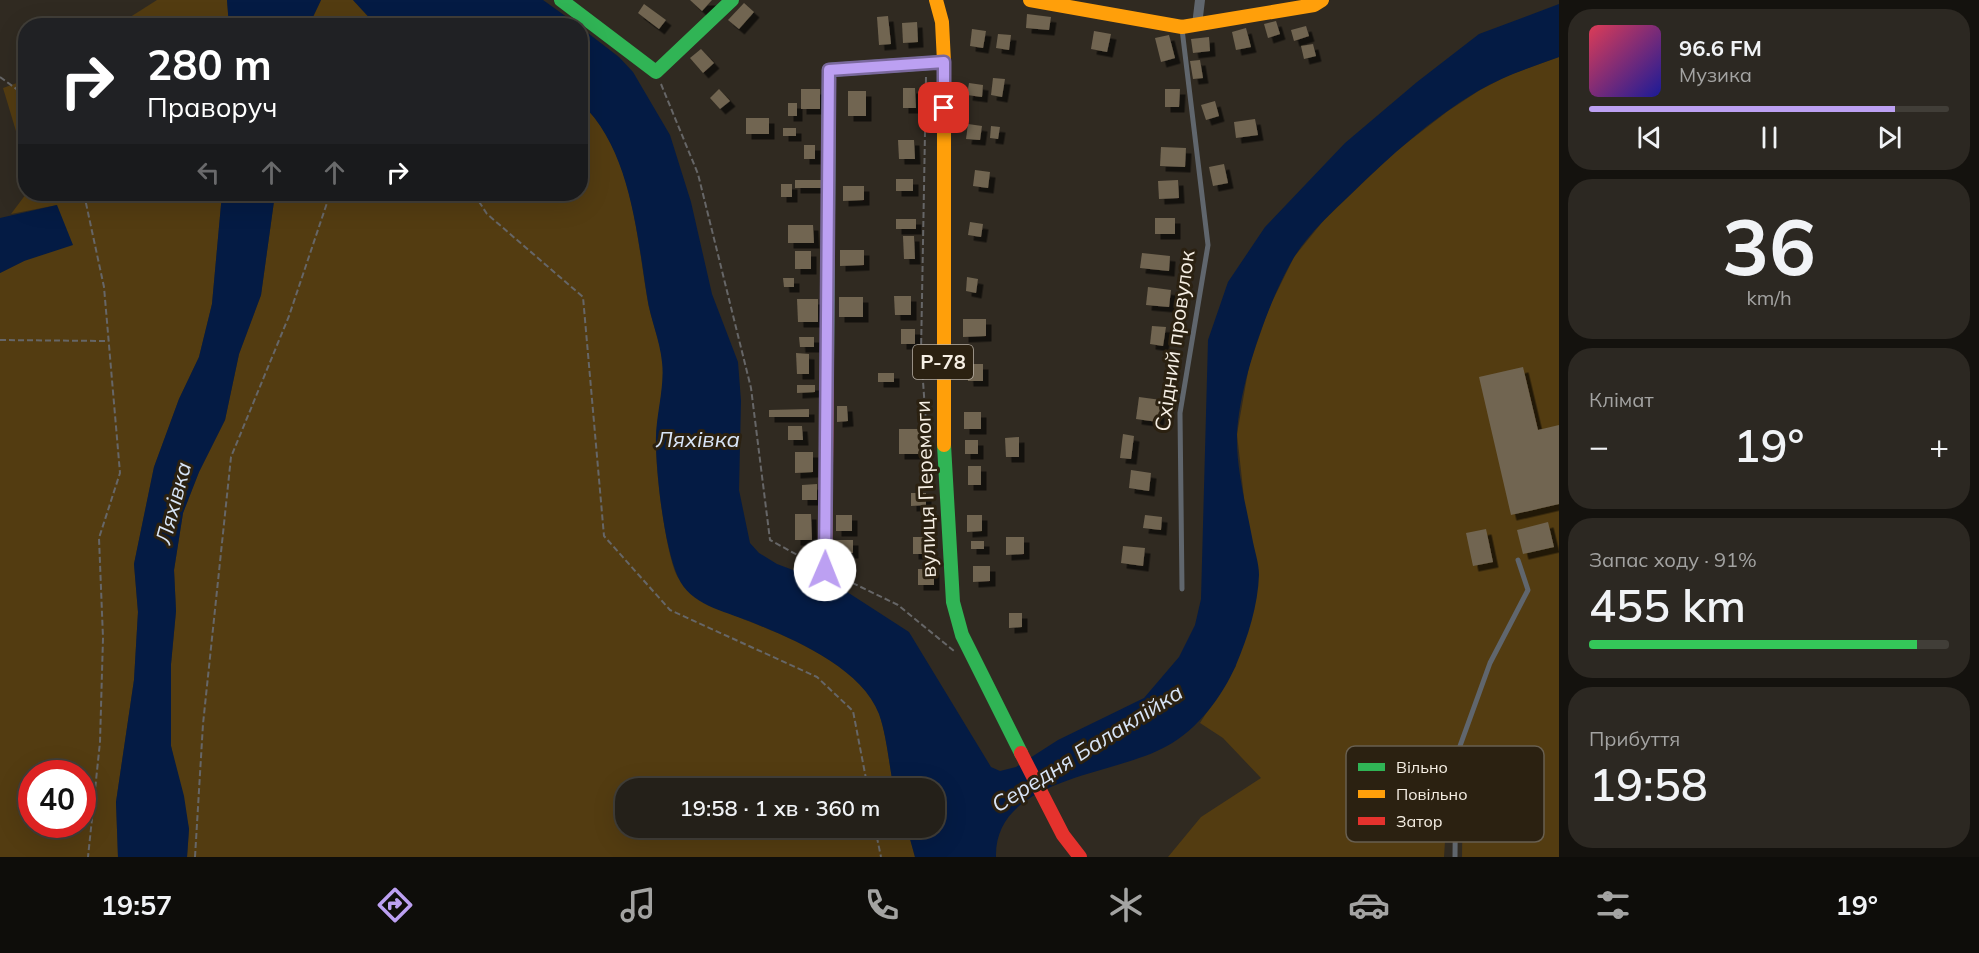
<!DOCTYPE html>
<html lang="uk">
<meta charset="utf-8">
<style>
:root{--surface:#242019;--page:#2c2822;--text:#f1f3f6;--muted:#a3a3a2;--line:#413e38;--accent:#bca0f2}
body{margin:0;font-family:Mulish,sans-serif;background:var(--page);color:var(--text);height:100vh;display:flex;flex-direction:column;font-size:22px;white-space:nowrap}
*{box-sizing:border-box;margin:0}
p{font-size:20px;color:var(--muted)}
.icon{flex:none;width:33px;height:33px;fill:none;stroke:currentColor;stroke-width:2;stroke-linecap:round;stroke-linejoin:round}
.map{position:relative;flex:1;overflow:hidden}
.sheet{display:flex;flex-direction:column;gap:9px;padding:9px;background:#14120e;width:420px}
.sheet>*{flex:none}
.hud{position:absolute;left:18px;top:18px;width:570px;height:183px;border-radius:24px;box-shadow:0 6px 24px #0002,0 0 0 2px var(--line);background:#202124;color:#fff;overflow:hidden}
.speed{position:absolute;left:18px;top:760px;display:flex;gap:12px;font-size:30px;font-weight:700;text-align:center}
.speed>*{display:grid;place-content:center;width:78px;height:78px;border-radius:50%;background:var(--surface);box-shadow:0 6px 24px #0002,0 0 0 2px var(--line);line-height:1}
.speed .limit{border:9px solid #d22;background:#fff;color:#111}
.pin{position:absolute;display:grid;place-items:center;width:51px;height:51px;color:#fff;margin:-26px;border-radius:12px;box-shadow:0 3px 9px #0006}
.me{position:absolute;width:66px;margin:-33px;rotate:1deg;stroke-linejoin:round;filter:drop-shadow(0 0 4px #0008)}
.turn{display:flex;align-items:center;gap:21px;height:126px;padding:0 30px;font-size:27px}
.turn .icon{width:78px;height:78px;stroke-width:2.5}
.turn b{display:block;font-size:42px;line-height:51px}
.lanes{display:flex;align-items:center;height:57px;padding:0 30px;background:#0003;justify-content:center;gap:30px;direction:ltr}
.lanes .off{opacity:.35}
.big{font-size:45px;font-weight:600;line-height:1.1}
.sheet .card{flex:1;display:flex;flex-direction:column;justify-content:center;gap:9px;min-width:0;padding:0 21px;border-radius:24px;background:var(--page)}
.sheet .dial{align-items:center;gap:0}
.dial b{font-size:78px;line-height:1}
.song{display:flex;align-items:center;gap:18px}
.cover{width:72px;height:72px;border-radius:9px;background:linear-gradient(135deg,hsl(350 70% 55%),hsl(240 70% 35%))}
.played{height:6px;border-radius:3px;background:linear-gradient(90deg,var(--accent) 85%,var(--line) 85%)}
.keys{display:flex;justify-content:space-around;direction:ltr}
.heat{display:flex;justify-content:space-between;align-items:center;font-size:33px;direction:ltr}
.charge{height:9px;border-radius:4px;background:linear-gradient(90deg,#34c759 91%,var(--line) 0)}
.trip{position:absolute;left:615px;top:778px;width:330px;height:60px;border-radius:24px;background:var(--surface);box-shadow:0 6px 24px #0002,0 0 0 2px var(--line);font-weight:600;line-height:60px;text-align:center}
.tab-bar{display:flex;height:96px;justify-content:space-around;align-items:center;background:#0e0d0a;color:var(--muted)}
.tab-bar .icon{width:42px;height:42px}
.tab-bar .selected{color:var(--accent)}
.tab-bar b{font-size:27px;color:var(--text)}
main{display:flex;flex:1;min-height:0}
.map>svg:first-child{display:block}
.green{fill:#533c11;fill-rule:evenodd}
.water{fill:#041b44}
.building{fill:#716551;filter:url(#shadow)}
.lines{fill:none;stroke-linecap:round;stroke-linejoin:round}
.path{stroke:#666667;stroke-width:2;stroke-dasharray:6 3;stroke-linecap:butt}
.lane{stroke:#60666d;stroke-width:5}
.street{stroke:#60666d;stroke-width:10}
.fast{stroke:#30b455;stroke-width:14}
.slow{stroke:#ff9f0a;stroke-width:14}
.jam{stroke:#e5322d;stroke-width:14}
.route-casing{stroke:#7a689d;stroke-width:15}
.route{stroke:#bca0f2;stroke-width:10}
.labels{text-anchor:middle;stroke-width:6;stroke-linejoin:round;paint-order:stroke}
.shield{fill:#2b2111;stroke:#b9b1a5;stroke-width:1.5}
.shield-label{font-size:20px;font-weight:bold;fill:#f6efe4}
.street-label{font-size:21px;fill:#f6efe4;stroke:#2b2111}
.water-label{font-size:22px;font-style:italic;fill:#d8e5f8;stroke:#2b2111}
.key{fill:#2b2111;stroke:#685f50;stroke-width:1.5}
.key-label{font-size:16px;fill:#f6efe4}
</style>
<main>
<div class="map">
<svg width="1559" height="857" viewBox="0 0 1559 857">
<defs>
<filter id="shadow"><feDropShadow dx="5.5" dy="5.5" stdDeviation="0" flood-color="#0009"/></filter>
</defs>
<rect width="100%" height="100%" fill="#302a21"/>
<!-- green -->
<g class="green">
<path d="M 157,0 L 227,0 L 229,25 L 116,26 Z"/>
<path d="M 321,0 L 353,0 L 376,25 L 309,26 Z"/>
<path d="M 1559,57 L 1559,857 L 1462,857 L 1463,788 L 1449,778 L 1444,857 L 1168,857 L 1201,817 L 1261,778 L 1223,738 L 1200,723 L 1236,666 L 1244,498 L 1237,434 L 1249,366 L 1269,308 L 1294,257 L 1324,220 L 1395,152 L 1448,111 L 1480,90 L 1509,75 Z"/>
<path d="M 25,80 L 26,80 L 25,161 L 3,88 Z"/>
<path d="M 581,103 C 632,151 636,232 647,297 C 650,319 661,341 663,364 C 664,387 658,413 656,436 C 654,459 666,562 679,579 C 691,596 728,613 748,621 C 791,638 861,667 879,713 C 887,736 889,765 894,789 L 626,789 L 626,828 L 907,828 L 915,857 L 187,857 L 189,829 L 171,746 L 171,664 L 176,611 L 174,570 L 183,513 L 199,472 L 225,420 L 239,354 L 261,295 L 275,194 L 580,194 Z"/>
<path d="M 26,194 L 222,194 L 212,304 L 199,357 L 179,399 L 154,467 L 134,564 L 138,612 L 134,680 L 116,802 L 118,857 L 0,857 L 0,273 L 24,261 L 57,205 L 11,214 ZM 32,774 L 82,774 L 82,825 L 32,825 Z"/>
</g>
<!-- water -->
<g class="water">
<path d="M 227,0 L 321,0 L 309,25 L 229,26 Z"/>
<path d="M 353,0 L 543,0 L 578,25 L 376,25 Z"/>
<path d="M 1559,4 L 1559,57 C 1532,67 1503,76 1478,91 C 1431,119 1391,155 1351,194 C 1331,213 1308,234 1293,259 C 1268,302 1239,384 1237,435 C 1236,468 1246,505 1252,537 C 1254,549 1259,563 1259,575 C 1258,605 1248,637 1236,665 C 1222,697 1198,729 1167,746 C 1115,776 994,777 996,857 L 915,857 L 907,828 L 934,828 L 934,789 L 894,789 C 889,765 887,737 879,714 C 861,667 791,638 749,621 C 724,611 690,605 678,577 C 664,546 656,474 656,439 C 656,414 665,387 662,362 C 660,340 650,318 647,296 C 637,233 630,149 581,103 L 580,27 L 619,57 L 633,72 L 670,135 L 691,202 L 712,294 L 738,362 L 741,401 L 739,490 L 750,543 L 759,553 L 777,564 L 841,588 L 909,632 L 991,767 L 1000,771 L 1016,767 L 1058,740 L 1144,698 L 1179,657 L 1195,625 L 1201,599 L 1208,340 L 1228,282 L 1265,227 L 1345,143 L 1417,82 L 1479,34 Z"/>
<path d="M 222,194 L 275,194 L 261,295 L 239,354 L 225,420 L 199,472 L 183,513 L 174,570 L 176,611 L 171,664 L 171,746 L 184,796 L 189,829 L 187,857 L 118,857 L 116,802 L 134,680 L 138,612 L 134,564 L 154,467 L 179,399 L 199,357 L 212,304 Z"/>
<path d="M 57,205 L 73,245 L 24,261 L 0,273 L 0,218 Z"/>
</g>
<!-- building -->
<g class="building">
<path d="M 690,0 L 712,0 L 702,11 Z"/>
<path d="M 744,3 L 754,12 L 739,29 L 728,20 Z"/>
<path d="M 644,4 L 666,20 L 659,29 L 638,13 Z"/>
<path d="M 1027,14 L 1051,17 L 1049,30 L 1026,28 Z"/>
<path d="M 888,16 L 891,44 L 879,45 L 877,17 Z"/>
<path d="M 1276,21 L 1280,34 L 1268,38 L 1264,24 Z"/>
<path d="M 917,22 L 918,42 L 903,43 L 902,23 Z"/>
<path d="M 1306,26 L 1309,36 L 1294,41 L 1291,30 Z"/>
<path d="M 1246,28 L 1251,47 L 1236,50 L 1232,32 Z"/>
<path d="M 972,29 L 986,31 L 983,48 L 970,46 Z"/>
<path d="M 1094,31 L 1111,34 L 1107,52 L 1091,49 Z"/>
<path d="M 998,34 L 1011,35 L 1009,50 L 996,48 Z"/>
<path d="M 1169,35 L 1175,58 L 1161,62 L 1155,38 Z"/>
<path d="M 1209,37 L 1210,51 L 1193,53 L 1191,39 Z"/>
<path d="M 1313,44 L 1316,56 L 1304,59 L 1301,46 Z"/>
<path d="M 701,49 L 714,63 L 703,73 L 690,58 Z"/>
<path d="M 1200,60 L 1203,78 L 1193,79 L 1190,61 Z"/>
<path d="M 993,78 L 1005,79 L 1002,97 L 991,95 Z"/>
<path d="M 969,83 L 983,85 L 982,97 L 967,95 Z"/>
<path d="M 903,88 L 915,88 L 916,108 L 903,108 Z"/>
<path d="M 719,89 L 730,101 L 720,109 L 710,98 Z"/>
<rect x="801" y="89" width="19" height="20"/>
<path d="M 1165,89 L 1180,89 L 1179,107 L 1165,107 Z"/>
<rect x="848" y="91" width="18" height="25"/>
<path d="M 1215,101 L 1219,116 L 1206,120 L 1201,105 Z"/>
<rect x="788" y="103" width="9" height="13"/>
<rect x="746" y="118" width="23" height="16"/>
<path d="M 1255,119 L 1258,135 L 1236,138 L 1234,122 Z"/>
<path d="M 968,124 L 982,126 L 980,140 L 966,139 Z"/>
<path d="M 991,126 L 1000,127 L 998,139 L 990,138 Z"/>
<rect x="783" y="128" width="13" height="8"/>
<path d="M 898,140 L 914,140 L 915,159 L 899,159 Z"/>
<rect x="804" y="145" width="11" height="14"/>
<path d="M 1161,147 L 1186,148 L 1185,167 L 1160,166 Z"/>
<path d="M 1224,164 L 1228,183 L 1213,186 L 1209,167 Z"/>
<path d="M 975,170 L 990,172 L 988,188 L 973,186 Z"/>
<rect x="896" y="179" width="17" height="12"/>
<rect x="795" y="180" width="28" height="8"/>
<path d="M 1178,180 L 1179,198 L 1159,199 L 1158,181 Z"/>
<rect x="781" y="184" width="11" height="13"/>
<path d="M 843,186 L 864,186 L 864,200 L 843,201 Z"/>
<rect x="1155" y="218" width="20" height="16"/>
<rect x="896" y="219" width="20" height="10"/>
<path d="M 970,222 L 983,224 L 981,237 L 968,235 Z"/>
<path d="M 788,225 L 813,225 L 814,243 L 788,243 Z"/>
<path d="M 903,236 L 914,236 L 915,259 L 904,259 Z"/>
<path d="M 840,250 L 864,250 L 864,265 L 840,266 Z"/>
<rect x="795" y="251" width="16" height="18"/>
<path d="M 1142,253 L 1170,256 L 1169,271 L 1140,268 Z"/>
<path d="M 967,277 L 978,279 L 976,293 L 966,291 Z"/>
<path d="M 783,278 L 794,278 L 794,287 L 784,287 Z"/>
<path d="M 1148,287 L 1171,290 L 1169,307 L 1146,305 Z"/>
<path d="M 894,296 L 911,296 L 911,315 L 895,315 Z"/>
<rect x="839" y="297" width="24" height="20"/>
<path d="M 797,299 L 818,299 L 818,322 L 798,322 Z"/>
<path d="M 963,319 L 986,319 L 986,336 L 963,337 Z"/>
<path d="M 1152,326 L 1166,327 L 1163,346 L 1150,344 Z"/>
<rect x="901" y="329" width="14" height="15"/>
<path d="M 799,337 L 814,337 L 814,347 L 800,347 Z"/>
<path d="M 796,353 L 809,354 L 809,374 L 797,374 Z"/>
<path d="M 967,364 L 983,364 L 983,381 L 968,381 Z"/>
<path d="M 1523,367 L 1538,430 L 1559,425 L 1559,504 L 1511,515 L 1479,377 Z"/>
<rect x="878" y="373" width="16" height="9"/>
<path d="M 797,385 L 815,385 L 815,392 L 797,393 Z"/>
<path d="M 1139,397 L 1161,400 L 1158,422 L 1136,419 Z"/>
<path d="M 837,406 L 847,406 L 848,421 L 837,422 Z"/>
<path d="M 809,409 L 809,417 L 769,417 L 769,410 Z"/>
<rect x="964" y="412" width="17" height="17"/>
<path d="M 788,426 L 802,426 L 803,440 L 788,440 Z"/>
<path d="M 899,429 L 919,429 L 920,454 L 899,454 Z"/>
<path d="M 1123,434 L 1134,436 L 1131,459 L 1120,458 Z"/>
<path d="M 1019,437 L 1019,457 L 1006,457 L 1005,438 Z"/>
<rect x="965" y="440" width="13" height="14"/>
<path d="M 795,452 L 813,452 L 813,472 L 795,473 Z"/>
<rect x="968" y="466" width="13" height="19"/>
<path d="M 1131,470 L 1151,473 L 1149,491 L 1129,488 Z"/>
<path d="M 817,484 L 817,500 L 802,500 L 802,485 Z"/>
<path d="M 911,493 L 926,493 L 926,505 L 911,506 Z"/>
<path d="M 795,514 L 811,514 L 812,540 L 795,540 Z"/>
<rect x="836" y="515" width="16" height="16"/>
<path d="M 967,515 L 982,515 L 982,531 L 967,532 Z"/>
<path d="M 1145,515 L 1162,517 L 1161,530 L 1143,528 Z"/>
<path d="M 1548,522 L 1554,547 L 1523,554 L 1517,530 Z"/>
<path d="M 1486,529 L 1493,562 L 1473,566 L 1466,533 Z"/>
<path d="M 913,537 L 929,537 L 930,554 L 913,554 Z"/>
<path d="M 1006,537 L 1024,537 L 1024,554 L 1006,555 Z"/>
<rect x="834" y="540" width="19" height="13"/>
<rect x="971" y="541" width="13" height="8"/>
<path d="M 1123,546 L 1145,548 L 1143,566 L 1121,563 Z"/>
<path d="M 973,566 L 990,566 L 990,581 L 973,582 Z"/>
<rect x="918" y="569" width="16" height="16"/>
<path d="M 1009,613 L 1022,613 L 1022,627 L 1009,628 Z"/>
</g>
<g class="lines">
<!-- path -->
<g class="path">
<path d="M 0,77 L 26,96"/>
<path d="M 926,77 L 921,353 L 928,452"/>
<path d="M 661,84 L 698,174 L 751,388 L 770,540 L 812,563"/>
<path d="M 84,194 L 104,287 L 120,473 L 99,538 L 103,638 L 100,742 L 88,857"/>
<path d="M 474,194 L 487,214 L 583,297 L 604,536 L 670,610 L 817,677 L 853,711 L 868,789"/>
<path d="M 0,340 L 108,341"/>
<path d="M 836,575 L 898,605 L 954,651"/>
<path d="M 875,828 L 881,857"/>
<path d="M 195,857 L 203,724 L 231,457 L 289,316 L 330,194"/>
</g>
<!-- lane -->
<g class="lane">
<path d="M 1182,589 L 1180,413 L 1208,245 L 1182,29"/>
<path d="M 1455,857 L 1456,757 L 1490,663 L 1528,590 L 1518,560"/>
</g>
<!-- street -->
<path class="street" d="M 1197,25 L 1200,0"/>
<!-- fast -->
<g class="fast">
<path d="M 561,0 L 656,72 L 732,0"/>
<path d="M 827,364 L 829,70 L 944,62"/>
<path d="M 944,445 L 953,602 L 962,635 L 1021,753"/>
</g>
<!-- slow -->
<g class="slow">
<path d="M 936,0 L 942,22 L 944,62 L 944,445"/>
<path d="M 1030,0 L 1182,27 L 1314,5 L 1322,0"/>
</g>
<!-- jam -->
<g class="jam">
<path d="M 825,570 L 827,364"/>
<path d="M 1021,753 L 1063,835 L 1080,857"/>
</g>
</g>
<g class="lines">
<defs>
<path id="route" d="M 825,570 L 829,70 L 944,62 L 944,108"/>
</defs>
<!-- route casing -->
<use href="#route" class="route-casing"/>
<!-- route -->
<use href="#route" class="route"/>
</g>
<g class="labels">
<!-- shield labels -->
<rect class="shield" x="913" y="345" width="60" height="34" rx="4.5"/>
<g class="shield-label">
<text x="943" y="369">Р-78</text>
</g>
<!-- street labels -->
<g class="street-label">
<text transform="translate(1175 341) rotate(-82)" y="7">Східний провулок</text>
<text transform="translate(926 489) rotate(-92)" y="7">вулиця Перемоги</text>
</g>
<!-- water labels -->
<g class="water-label">
<text x="698" y="447">Ляхівка</text>
<text transform="translate(173 503) rotate(-75)" y="8">Ляхівка</text>
<text transform="translate(1087 748) rotate(-32)" y="8">Середня Балаклійка</text>
</g>
</g>
<!-- legend -->
<rect x="1346" y="746" width="198" height="96" rx="9" class="key"/>
<rect x="1358" y="763" width="27" height="8" fill="#30b455"/>
<rect x="1358" y="790" width="27" height="8" fill="#ff9f0a"/>
<rect x="1358" y="817" width="27" height="8" fill="#e5322d"/>
<g class="key-label">
<text x="1396" y="773">Вільно</text>
<text x="1396" y="800">Повільно</text>
<text x="1396" y="827">Затор</text>
</g>
</svg>
<div class="speed"><div class="limit">40</div></div>
<div class="pin" style="left:944px;top:108px;background:#d93025"><svg class="icon" aria-label="arrive" viewBox="0 0 24 24"><path d="M6 21V4h12l-3 4 3 4H6"/></svg></div>
<svg class="me" style="left:825px;top:570px" viewBox="-20 -20 40 40"><circle r="19" fill="#fff"/><path d="M0-13L10 11 0 6-10 11z" fill="#bca0f2"/></svg>
<div class="trip">19:58 · 1 хв · 360 m</div>
<div class="hud">
<div class="turn"><svg class="icon" aria-label="right" viewBox="0 0 24 24"><path d="M7 20v-9h11M14 6l5 5-5 5"/></svg><div><b>280 m</b>Праворуч</div></div>
<div class="lanes"><svg class="icon off" aria-label="left" viewBox="0 0 24 24"><path d="M17 20v-9H6M10 6l-5 5 5 5"/></svg><svg class="icon off" aria-label="ahead" viewBox="0 0 24 24"><path d="M12 20V5M6 11l6-6 6 6"/></svg><svg class="icon off" aria-label="ahead" viewBox="0 0 24 24"><path d="M12 20V5M6 11l6-6 6 6"/></svg><svg class="icon" aria-label="right" viewBox="0 0 24 24"><path d="M7 20v-9h11M14 6l5 5-5 5"/></svg></div>
</div>
</div>
<section class="sheet">
<div class="card">
<div class="song"><i class="cover"></i><div><b>96.6 FM</b><p>Музика</p></div></div>
<div class="played"></div>
<div class="keys"><svg class="icon" aria-label="previous" viewBox="0 0 24 24"><path d="M18 5L8 12l10 7zM5 5v14"/></svg><svg class="icon" aria-label="pause" viewBox="0 0 24 24"><path d="M8 5v14M16 5v14"/></svg><svg class="icon" aria-label="next" viewBox="0 0 24 24"><path d="M6 5l10 7-10 7zM19 5v14"/></svg></div>
</div>
<div class="card dial"><b>36</b><p>km/h</p></div>
<div class="card"><p>Клімат</p>
<div class="heat"><a>−</a><b class="big">19°</b><a>+</a></div>
</div>
<div class="card"><p>Запас ходу · 91%</p><b class="big">455 km</b><div class="charge"></div></div>
<div class="card"><p>Прибуття</p><b class="big">19:58</b></div>
</section>
</main>
<nav class="tab-bar">
<b>19:57</b>
<svg class="icon selected" aria-label="directions" viewBox="0 0 24 24"><path d="M12 3l9 9-9 9-9-9zM9 14v-3h6M13 9l2 2-2 2"/></svg>
<svg class="icon" aria-label="music" viewBox="0 0 24 24"><path d="M9 18V5l10-2v13"/><circle cx="6" cy="18" r="3"/><circle cx="16" cy="16" r="3"/></svg>
<svg class="icon" aria-label="phone" viewBox="0 0 24 24"><path d="M5 4h4l2 5-3 2q2 4 5 5l2-3 5 2v4C11 20 4 13 5 4z"/></svg>
<svg class="icon" aria-label="climate" viewBox="0 0 24 24"><path d="M12 3v18M4 7l16 10M4 17L20 7"/></svg>
<svg class="icon" aria-label="car" viewBox="0 0 24 24"><path d="M5 17H2v-5l4-1 3-4h7l3 4 3 1v5h-3M9 17h6M6 11h13"/><circle cx="7" cy="17" r="2"/><circle cx="17" cy="17" r="2"/></svg>
<svg class="icon" aria-label="filters" viewBox="0 0 24 24"><path d="M4 7h16M4 17h16"/><circle cx="9" cy="7" r="2"/><circle cx="15" cy="17" r="2"/></svg>
<b>19°</b>
</nav>
